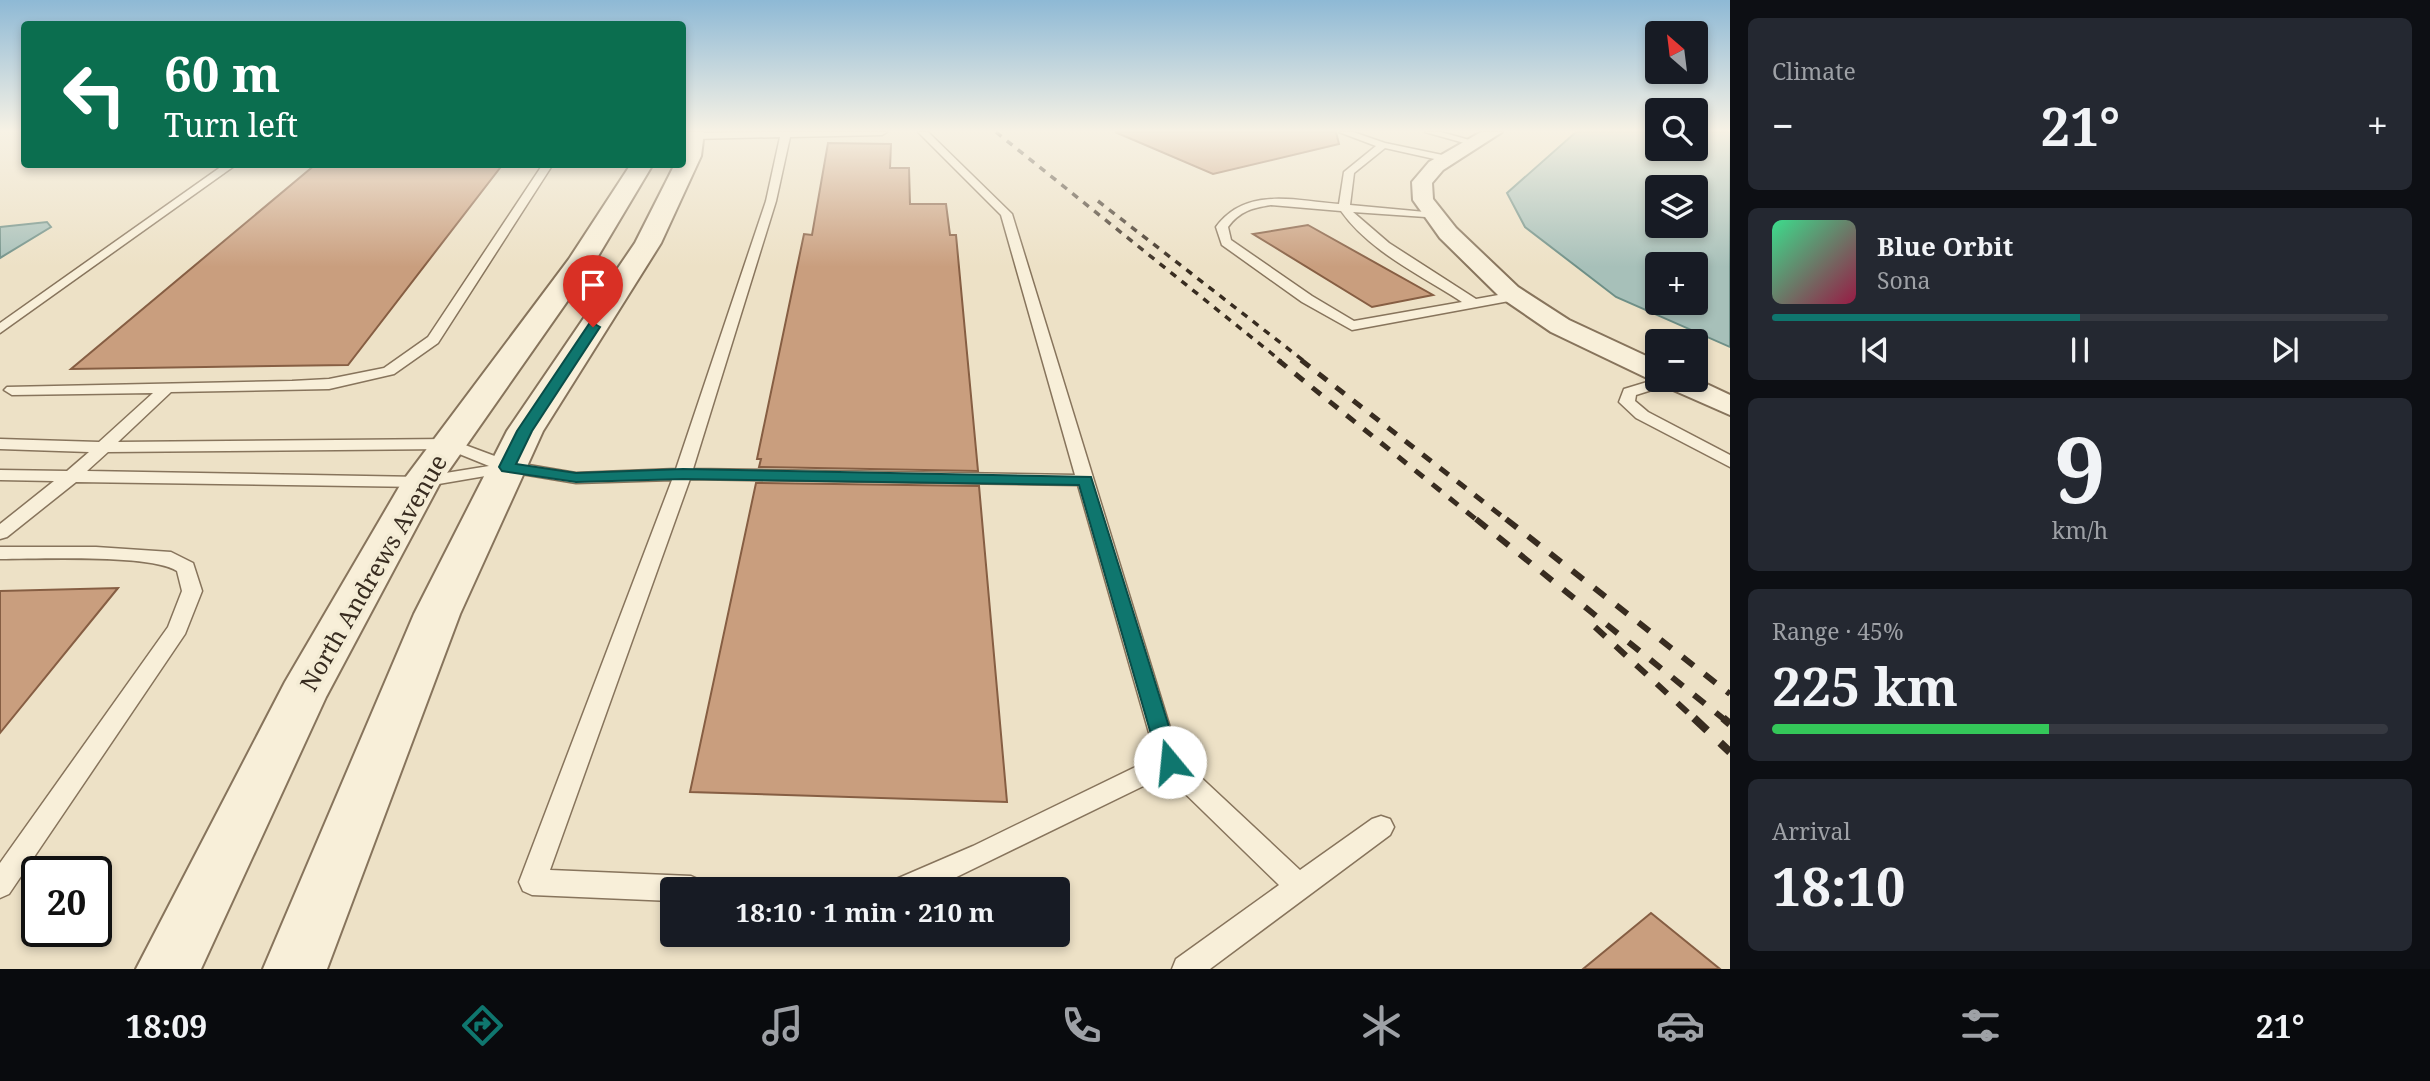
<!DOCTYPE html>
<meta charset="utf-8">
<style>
:root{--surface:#171b24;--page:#242831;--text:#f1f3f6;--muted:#9ea1a6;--line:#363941;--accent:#0f766e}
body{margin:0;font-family:"Noto Serif",serif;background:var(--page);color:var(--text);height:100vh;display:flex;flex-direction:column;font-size:26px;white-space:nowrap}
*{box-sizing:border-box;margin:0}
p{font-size:23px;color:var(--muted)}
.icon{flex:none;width:38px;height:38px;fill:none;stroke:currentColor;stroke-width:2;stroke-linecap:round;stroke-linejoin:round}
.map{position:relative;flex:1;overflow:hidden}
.panel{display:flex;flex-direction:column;gap:18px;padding:18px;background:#0d0f14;width:700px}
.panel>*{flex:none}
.guide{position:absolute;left:21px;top:21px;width:665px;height:147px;border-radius:7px;box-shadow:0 4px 10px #0003;background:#0b6e4f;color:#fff;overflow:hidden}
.needle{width:46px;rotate:332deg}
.tools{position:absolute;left:1645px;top:21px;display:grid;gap:14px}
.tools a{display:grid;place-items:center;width:63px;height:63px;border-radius:7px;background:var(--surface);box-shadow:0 4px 10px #0003;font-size:35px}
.speed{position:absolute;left:21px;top:856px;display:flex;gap:14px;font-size:35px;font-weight:700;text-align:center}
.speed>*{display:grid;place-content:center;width:91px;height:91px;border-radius:50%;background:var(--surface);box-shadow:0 4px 10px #0003;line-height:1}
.speed .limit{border:4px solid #111;border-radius:10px;background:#fff;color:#111}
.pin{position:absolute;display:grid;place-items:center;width:60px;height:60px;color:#fff;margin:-72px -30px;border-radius:50% 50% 50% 0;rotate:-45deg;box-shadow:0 0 7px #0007}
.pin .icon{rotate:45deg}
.me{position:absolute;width:77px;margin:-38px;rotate:343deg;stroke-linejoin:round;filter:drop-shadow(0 0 5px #0008)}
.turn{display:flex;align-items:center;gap:24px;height:147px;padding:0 28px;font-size:32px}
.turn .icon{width:91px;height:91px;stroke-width:2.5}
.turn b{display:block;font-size:49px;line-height:60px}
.big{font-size:52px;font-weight:700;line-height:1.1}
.panel .widget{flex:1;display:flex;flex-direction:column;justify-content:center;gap:10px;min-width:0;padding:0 24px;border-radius:10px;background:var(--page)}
.panel .dial{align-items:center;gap:0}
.dial b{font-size:91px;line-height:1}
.song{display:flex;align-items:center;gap:21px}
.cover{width:84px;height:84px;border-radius:10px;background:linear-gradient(135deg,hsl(150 70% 55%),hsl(340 70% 35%))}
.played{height:7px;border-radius:4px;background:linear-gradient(90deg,var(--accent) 50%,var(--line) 50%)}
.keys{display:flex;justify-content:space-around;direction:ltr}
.heat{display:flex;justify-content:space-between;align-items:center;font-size:38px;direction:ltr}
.charge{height:10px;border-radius:5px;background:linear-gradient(90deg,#34c759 45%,var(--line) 0)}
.trip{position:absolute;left:660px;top:877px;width:410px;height:70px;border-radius:7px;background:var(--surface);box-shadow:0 4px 10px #0003;font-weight:700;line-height:70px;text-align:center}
.tab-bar{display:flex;height:112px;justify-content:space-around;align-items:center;background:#090b0e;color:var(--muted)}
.tab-bar .icon{width:49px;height:49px}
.tab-bar .active{color:var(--accent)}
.tab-bar b{font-size:32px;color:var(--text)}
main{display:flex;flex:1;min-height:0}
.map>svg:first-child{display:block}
.water{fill:#a7c0b9;stroke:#6e8f87;stroke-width:2;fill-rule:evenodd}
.building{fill:#c99e7e;stroke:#865e43;stroke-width:2}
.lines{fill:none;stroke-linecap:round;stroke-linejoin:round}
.service-casing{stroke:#87745c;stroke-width:3}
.minor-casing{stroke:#87745c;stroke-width:4}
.tertiary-casing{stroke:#87745c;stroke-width:4}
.service{fill:#f8efd9;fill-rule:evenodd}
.minor{fill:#f8efd9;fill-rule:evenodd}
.tertiary{fill:#f8efd9;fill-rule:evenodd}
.rail-far3{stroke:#382c20;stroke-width:3.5;stroke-dasharray:7 7;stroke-linecap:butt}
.rail-far2{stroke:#382c20;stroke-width:5;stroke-dasharray:11 11;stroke-linecap:butt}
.rail-far1{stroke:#382c20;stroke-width:6;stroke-dasharray:14 14;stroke-linecap:butt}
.rail{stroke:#382c20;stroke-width:8;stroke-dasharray:18 18;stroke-linecap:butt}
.route{fill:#0f766e;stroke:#0a4d48;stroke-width:2}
.labels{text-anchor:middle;stroke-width:7;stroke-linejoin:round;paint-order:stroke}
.street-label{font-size:24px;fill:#382c20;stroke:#f4ecd5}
</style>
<main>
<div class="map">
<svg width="1730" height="969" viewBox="0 0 1730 969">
<rect width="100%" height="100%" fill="#ede1c6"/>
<!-- water -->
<g class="water">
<path d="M 1576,132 L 1657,132 L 1657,149 L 1696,149 L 1696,132 L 1730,132 L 1730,347 L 1616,297 L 1525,227 L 1507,193 ZM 1657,187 L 1696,187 L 1696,226 L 1657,226 ZM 1657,264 L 1696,264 L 1696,303 L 1657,303 Z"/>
<path d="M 47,222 L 51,227 L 0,258 L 0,227 Z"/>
</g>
<!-- building -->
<g class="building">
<path d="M 1115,132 L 1336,132 L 1339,144 L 1213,174 Z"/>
<path d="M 828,143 L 891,144 L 890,168 L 909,168 L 910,204 L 946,204 L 950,235 L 956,235 L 978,471 L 759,467 L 761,459 L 757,459 L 804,234 L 812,235 Z"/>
<path d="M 316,164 L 503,164 L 348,365 L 71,369 Z"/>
<path d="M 1308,225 L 1433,295 L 1372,307 L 1253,234 Z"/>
<path d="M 756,483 L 979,486 L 1007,802 L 690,792 Z"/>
<path d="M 118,588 L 0,733 L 0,591 Z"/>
<path d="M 1651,913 L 1720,969 L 1583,969 Z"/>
</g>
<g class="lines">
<defs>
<g id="service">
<path d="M 759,132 L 887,132 L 882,135 L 790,137 L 776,201 L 693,469 L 1075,475 L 1001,215 L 918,132 L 928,132 L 1012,214 L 1179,757 L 1300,870 L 1372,819 L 1381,816 L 1390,819 L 1394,827 L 1390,835 L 1210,969 L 1172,969 L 1176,959 L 1279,885 L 1166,775 L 932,889 L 890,889 L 894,880 L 973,846 L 1156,757 L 1078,485 L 690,479 L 550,870 L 691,876 L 700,880 L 704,889 L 672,889 L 672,901 L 532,895 L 523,891 L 519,882 L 672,480 L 576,483 L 509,472 L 421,487 L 76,482 L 7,537 L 0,539 L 0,524 L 54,481 L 0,480 L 0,470 L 67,471 L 89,452 L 0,449 L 0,439 L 99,442 L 153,393 L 12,395 L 4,390 L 7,387 L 292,381 L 329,379 L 384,368 L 428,337 L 543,164 L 553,164 L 438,343 L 394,374 L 329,389 L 171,392 L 118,442 L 449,439 L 511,462 L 576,473 L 676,469 L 766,201 L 780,137 L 693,139 L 688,136 L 693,133 ZM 447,449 L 489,466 L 421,477 L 87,471 L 108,452 Z"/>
<path d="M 1339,132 L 1353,132 L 1385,143 L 1452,157 L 1452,161 L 1448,162 L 1385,148 L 1354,173 L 1350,205 L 1436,213 L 1442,216 L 1440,218 L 1353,212 L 1389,243 L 1476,299 L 1515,292 L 1522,296 L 1520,299 L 1352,330 L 1302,302 L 1222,245 L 1216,227 C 1246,186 1295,201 1339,204 L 1344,172 L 1376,146 ZM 1271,205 L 1341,211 C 1370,252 1421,275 1462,302 L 1354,321 L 1312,296 L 1231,240 L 1228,227 C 1240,211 1252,208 1271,205 Z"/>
<path d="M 1425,132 L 1441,132 L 1480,143 L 1475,146 Z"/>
<path d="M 225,164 L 237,164 L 0,333 L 0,323 Z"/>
<path d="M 1657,379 L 1677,380 L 1674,383 L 1636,395 L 1635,401 L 1648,412 L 1730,455 L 1730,467 L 1636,418 L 1619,402 L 1624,389 Z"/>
<path d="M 0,547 L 96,547 L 171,552 L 193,563 L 202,591 L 185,634 L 9,894 L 0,898 L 0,863 L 168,627 L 182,591 L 177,571 C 151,554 37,559 0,559 Z"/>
</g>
<path id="minor" d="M 1481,132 L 1502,132 L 1443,170 L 1432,183 L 1433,199 L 1456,228 L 1518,287 L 1569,320 L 1657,361 L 1657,380 L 1696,379 L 1730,395 L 1730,415 L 1664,386 L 1660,380 L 1647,378 L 1551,332 L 1500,297 L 1440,238 L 1413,200 L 1412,182 L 1429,162 Z"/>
<g id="tertiary">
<path d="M 684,132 L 704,132 L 701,156 L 661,243 L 543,431 L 460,614 L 327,969 L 263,969 L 414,614 L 507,431 L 635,243 L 675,164 L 682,164 Z"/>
<path d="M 631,164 L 653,164 L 594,263 L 440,483 L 326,697 L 201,969 L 136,969 L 285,682 L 402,482 L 569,259 Z"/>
</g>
</defs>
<!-- service casing -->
<use href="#service" class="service-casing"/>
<!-- minor casing -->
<use href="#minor" class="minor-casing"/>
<!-- tertiary casing -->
<use href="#tertiary" class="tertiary-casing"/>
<!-- service -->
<use href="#service" class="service"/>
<!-- minor -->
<use href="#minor" class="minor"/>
<!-- tertiary -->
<use href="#tertiary" class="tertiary"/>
<!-- rail-far3 -->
<g class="rail-far3">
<path d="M 996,132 L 1281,361"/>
<path d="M 1098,201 L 1304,361"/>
</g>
<!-- rail-far2 -->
<g class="rail-far2">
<path d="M 1278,360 L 1478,521"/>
<path d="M 1301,360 L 1508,521"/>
</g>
<!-- rail-far1 -->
<g class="rail-far1">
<path d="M 1476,519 L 1725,720"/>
<path d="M 1506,519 L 1730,694"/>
<path d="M 1595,627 L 1696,720"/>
</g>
<!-- rail -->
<g class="rail">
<path d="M 1694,718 L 1730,752"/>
<path d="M 1723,718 L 1730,724"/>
</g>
</g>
<!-- sky -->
<linearGradient id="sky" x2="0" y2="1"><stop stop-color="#8eb9d5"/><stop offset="0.49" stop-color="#f7f2e5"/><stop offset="1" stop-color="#f7f2e5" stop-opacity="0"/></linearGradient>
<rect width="1730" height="267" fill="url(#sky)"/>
<!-- route -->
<path class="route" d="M 593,323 L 600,327 L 532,431 L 516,464 L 576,473 L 683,469 L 1091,477 L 1180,762 L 1177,769 L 1170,771 L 1162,769 L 1159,762 L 1079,485 L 683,479 L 576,482 L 502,471 L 499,467 L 517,431 L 589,324 Z"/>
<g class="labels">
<!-- street labels -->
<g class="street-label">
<text transform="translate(374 573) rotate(-60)" y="8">North Andrews Avenue</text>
</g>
</g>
</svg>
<div class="tools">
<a><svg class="needle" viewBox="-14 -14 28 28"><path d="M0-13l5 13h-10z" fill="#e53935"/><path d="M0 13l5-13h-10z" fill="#9ea1a6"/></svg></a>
<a><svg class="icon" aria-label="search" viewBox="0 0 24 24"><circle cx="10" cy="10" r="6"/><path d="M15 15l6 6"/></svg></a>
<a><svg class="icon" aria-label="layers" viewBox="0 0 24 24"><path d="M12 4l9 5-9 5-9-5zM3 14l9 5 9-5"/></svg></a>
<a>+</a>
<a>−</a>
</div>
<div class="speed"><div class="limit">20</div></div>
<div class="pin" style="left:593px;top:327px;background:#d93025"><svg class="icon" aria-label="arrive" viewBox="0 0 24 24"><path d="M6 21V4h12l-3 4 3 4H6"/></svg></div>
<svg class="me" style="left:1170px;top:762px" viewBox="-20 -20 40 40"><circle r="19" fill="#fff"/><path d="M0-13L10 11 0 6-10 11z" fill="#0f766e"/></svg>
<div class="trip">18:10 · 1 min · 210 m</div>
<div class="guide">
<div class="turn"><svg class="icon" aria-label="left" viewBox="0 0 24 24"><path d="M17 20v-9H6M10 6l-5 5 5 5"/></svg><div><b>60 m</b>Turn left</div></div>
</div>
</div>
<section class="panel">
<div class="widget"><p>Climate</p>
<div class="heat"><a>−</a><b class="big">21°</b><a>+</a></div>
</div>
<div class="widget">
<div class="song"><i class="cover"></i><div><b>Blue Orbit</b><p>Sona</p></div></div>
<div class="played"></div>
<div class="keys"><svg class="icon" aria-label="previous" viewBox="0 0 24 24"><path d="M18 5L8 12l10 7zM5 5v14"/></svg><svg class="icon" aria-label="pause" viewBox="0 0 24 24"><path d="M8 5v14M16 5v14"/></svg><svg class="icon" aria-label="next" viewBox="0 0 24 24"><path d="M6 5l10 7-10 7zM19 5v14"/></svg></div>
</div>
<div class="widget dial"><b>9</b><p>km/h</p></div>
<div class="widget"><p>Range · 45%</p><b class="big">225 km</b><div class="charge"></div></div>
<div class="widget"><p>Arrival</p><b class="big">18:10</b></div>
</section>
</main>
<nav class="tab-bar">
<b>18:09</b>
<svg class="icon active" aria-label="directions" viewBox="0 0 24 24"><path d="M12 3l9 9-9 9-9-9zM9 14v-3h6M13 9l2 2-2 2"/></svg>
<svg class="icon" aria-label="music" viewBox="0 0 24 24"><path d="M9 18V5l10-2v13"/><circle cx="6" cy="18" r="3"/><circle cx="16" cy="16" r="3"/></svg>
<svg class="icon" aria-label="phone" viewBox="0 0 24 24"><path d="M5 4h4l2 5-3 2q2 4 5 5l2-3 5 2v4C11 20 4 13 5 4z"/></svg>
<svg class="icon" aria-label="climate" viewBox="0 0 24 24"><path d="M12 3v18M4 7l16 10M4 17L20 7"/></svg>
<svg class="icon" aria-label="car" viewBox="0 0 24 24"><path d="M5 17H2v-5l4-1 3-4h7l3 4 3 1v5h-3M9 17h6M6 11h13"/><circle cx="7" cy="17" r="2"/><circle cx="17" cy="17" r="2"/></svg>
<svg class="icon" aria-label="filters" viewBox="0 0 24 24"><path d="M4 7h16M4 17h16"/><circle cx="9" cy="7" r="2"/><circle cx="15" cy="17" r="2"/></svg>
<b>21°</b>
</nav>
